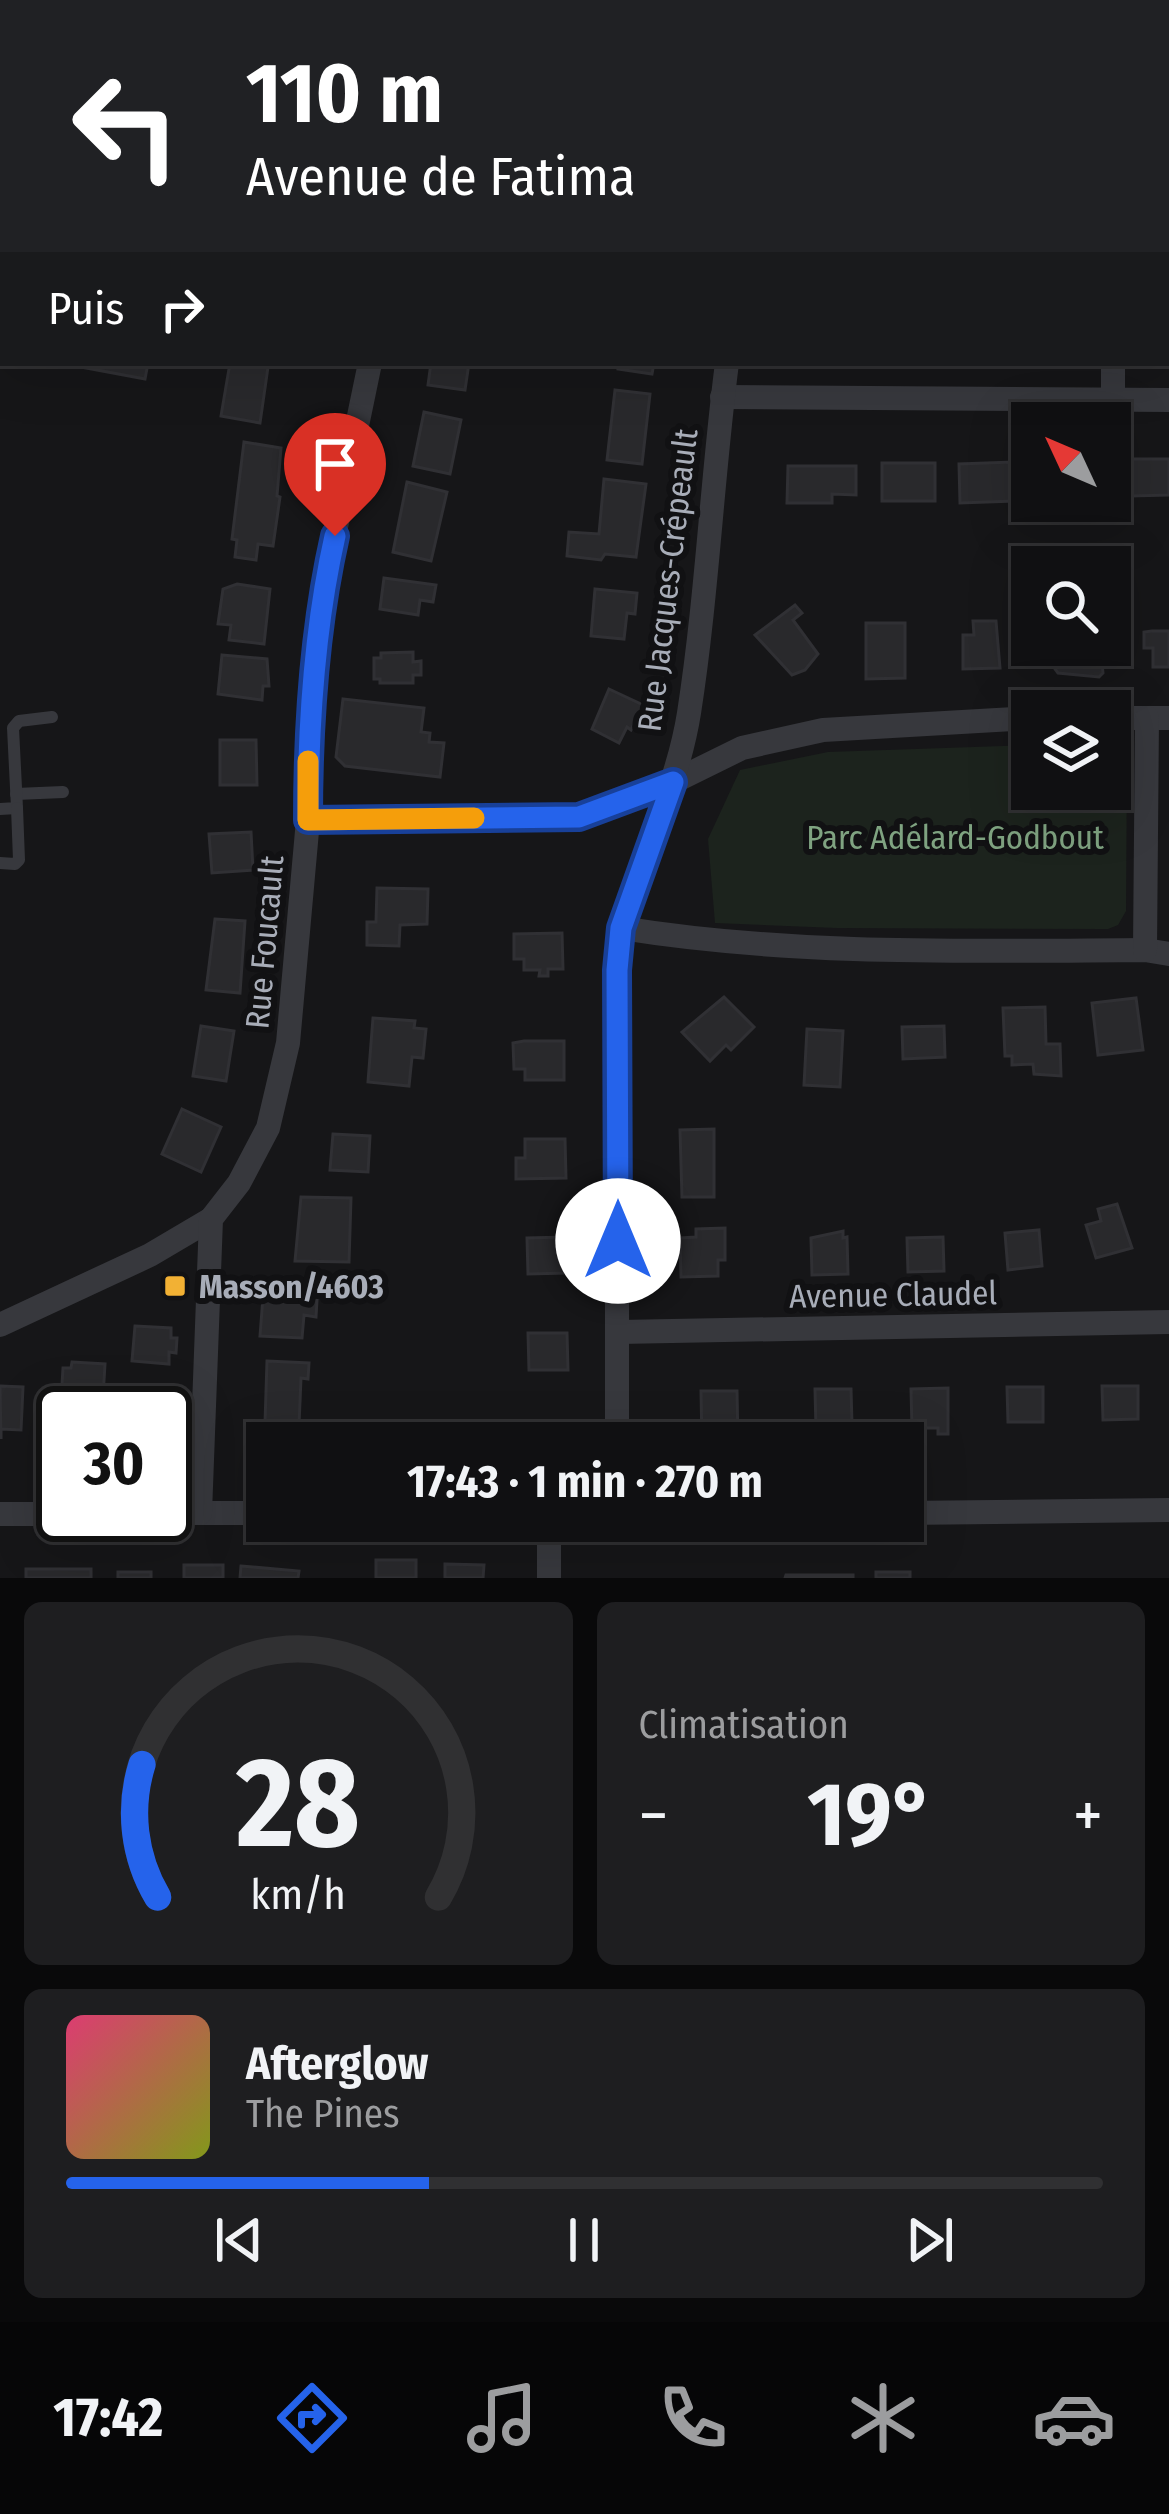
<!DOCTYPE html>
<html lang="fr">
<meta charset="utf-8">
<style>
:root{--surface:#101012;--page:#1e1e20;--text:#f1f3f6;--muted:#9c9d9f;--line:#303032;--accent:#2563eb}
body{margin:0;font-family:"Fira Sans Condensed",sans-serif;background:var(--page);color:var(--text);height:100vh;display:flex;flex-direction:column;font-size:45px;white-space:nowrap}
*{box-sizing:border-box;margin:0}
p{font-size:39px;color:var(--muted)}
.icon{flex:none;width:66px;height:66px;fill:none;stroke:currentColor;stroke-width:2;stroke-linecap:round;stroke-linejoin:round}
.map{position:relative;height:1578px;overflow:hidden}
.drawer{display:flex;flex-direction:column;gap:24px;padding:24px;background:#09090a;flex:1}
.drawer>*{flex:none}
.guide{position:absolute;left:0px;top:0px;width:1170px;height:366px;box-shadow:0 12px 48px #0002,0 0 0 3px var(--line);background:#202124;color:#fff;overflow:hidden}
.needle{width:78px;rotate:314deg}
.buttons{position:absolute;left:1011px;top:402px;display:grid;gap:24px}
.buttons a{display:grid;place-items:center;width:120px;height:120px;border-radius:0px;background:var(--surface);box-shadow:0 12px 48px #0002,0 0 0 3px var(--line);font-size:60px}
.speed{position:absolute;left:36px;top:1386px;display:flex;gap:24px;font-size:60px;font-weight:700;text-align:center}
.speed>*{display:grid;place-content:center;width:156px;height:156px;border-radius:50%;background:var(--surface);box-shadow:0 12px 48px #0002,0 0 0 3px var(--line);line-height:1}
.speed .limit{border:6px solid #111;border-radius:18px;background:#fff;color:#111}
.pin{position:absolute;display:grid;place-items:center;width:102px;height:102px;color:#fff;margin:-123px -51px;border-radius:50% 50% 50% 0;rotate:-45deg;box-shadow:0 0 12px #0007}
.pin .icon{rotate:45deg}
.me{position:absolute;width:132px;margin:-66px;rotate:0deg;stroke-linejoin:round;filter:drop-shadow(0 0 9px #0008)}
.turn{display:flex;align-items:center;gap:42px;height:252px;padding:0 48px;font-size:54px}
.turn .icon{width:156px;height:156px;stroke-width:2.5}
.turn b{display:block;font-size:84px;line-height:102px}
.then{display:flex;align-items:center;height:114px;padding:0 48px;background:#0003;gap:24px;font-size:45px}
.big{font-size:90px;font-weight:700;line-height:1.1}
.drawer .tile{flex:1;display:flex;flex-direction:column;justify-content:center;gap:18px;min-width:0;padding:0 42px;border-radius:18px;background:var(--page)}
.drawer .dial{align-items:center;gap:0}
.dial svg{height:312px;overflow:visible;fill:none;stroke:var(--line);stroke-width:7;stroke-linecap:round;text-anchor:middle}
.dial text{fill:var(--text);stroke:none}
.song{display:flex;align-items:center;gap:36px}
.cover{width:144px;height:144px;border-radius:18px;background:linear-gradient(135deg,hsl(340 70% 55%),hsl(70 70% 35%))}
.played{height:12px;border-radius:6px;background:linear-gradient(90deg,var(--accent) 35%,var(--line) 35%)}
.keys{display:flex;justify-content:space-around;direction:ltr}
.heat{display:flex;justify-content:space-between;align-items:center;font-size:66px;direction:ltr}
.drawer .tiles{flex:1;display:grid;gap:24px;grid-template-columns:1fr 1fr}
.tile:last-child{grid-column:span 2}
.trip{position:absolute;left:246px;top:1422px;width:678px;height:120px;border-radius:0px;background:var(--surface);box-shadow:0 12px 48px #0002,0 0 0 3px var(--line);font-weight:700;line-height:120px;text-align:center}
.tab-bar{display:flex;height:192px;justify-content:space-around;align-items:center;background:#060607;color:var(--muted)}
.tab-bar .icon{width:84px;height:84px}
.tab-bar .selected{color:var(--accent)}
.tab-bar b{font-size:54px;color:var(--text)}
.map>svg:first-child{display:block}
.green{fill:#1c231d}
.building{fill:#29292c;stroke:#303034;stroke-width:3}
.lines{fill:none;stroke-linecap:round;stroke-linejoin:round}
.service{stroke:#37383d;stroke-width:12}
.minor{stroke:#37383d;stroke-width:24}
.primary{stroke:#53555c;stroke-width:39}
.route-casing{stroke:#184099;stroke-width:30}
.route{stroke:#2563eb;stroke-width:21}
.slow{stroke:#f59e0b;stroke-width:21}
.poi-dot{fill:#f2b134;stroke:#111113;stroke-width:4.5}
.labels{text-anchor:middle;stroke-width:12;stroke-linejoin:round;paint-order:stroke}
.street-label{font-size:33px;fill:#a8adb8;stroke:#111113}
.park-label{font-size:33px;fill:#7fa381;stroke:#111113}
.poi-label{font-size:33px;font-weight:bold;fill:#a8adb8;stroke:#111113;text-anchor:start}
</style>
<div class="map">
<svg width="1169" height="1578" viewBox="0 0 1169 1578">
<rect width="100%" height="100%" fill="#161618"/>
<!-- green -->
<path class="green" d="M 1110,743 L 1122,749 L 1127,757 L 1126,911 L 1118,925 L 1108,929 L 837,928 L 715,923 L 708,839 L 740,770 L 828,752 L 1032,745 L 1032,789 L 1110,789 Z"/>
<!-- building -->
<g class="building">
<path d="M 82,363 L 148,363 L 145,379 L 81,367 Z"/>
<path d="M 230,363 L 268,367 L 260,423 L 221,416 Z"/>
<path d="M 431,363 L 469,363 L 465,390 L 428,385 Z"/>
<path d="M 619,363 L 654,363 L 652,374 L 618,369 Z"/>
<path d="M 615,390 L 650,394 L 642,464 L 607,460 Z"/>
<path d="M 424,412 L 461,420 L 450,474 L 413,466 Z"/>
<path d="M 244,442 L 281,448 L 277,496 L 280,497 L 273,546 L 258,544 L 256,560 L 235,557 L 237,540 L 232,539 Z"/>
<path d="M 1130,459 L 1169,459 L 1169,495 L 1131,496 Z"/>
<path d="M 1013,462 L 1014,501 L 960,503 L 959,464 Z"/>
<rect x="882" y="463" width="53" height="38"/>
<path d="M 788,466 L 856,466 L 856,495 L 832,494 L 832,503 L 787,503 Z"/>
<path d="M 604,479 L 646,484 L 636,557 L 605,554 L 601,560 L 567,556 L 569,532 L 599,534 Z"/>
<path d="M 407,482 L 447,492 L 431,561 L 393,552 Z"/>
<path d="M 1041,501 L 1109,501 L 1108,512 L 1041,511 Z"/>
<path d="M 384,578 L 436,585 L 433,602 L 420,600 L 418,615 L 380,609 Z"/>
<path d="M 237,584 L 270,589 L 264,644 L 229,640 L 231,625 L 218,624 L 223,589 Z"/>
<path d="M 595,589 L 637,593 L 635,614 L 627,613 L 624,639 L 591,636 Z"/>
<path d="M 795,605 L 802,613 L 793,620 L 818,654 L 805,670 L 792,675 L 755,635 Z"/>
<path d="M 973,621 L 996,621 L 1000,668 L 963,669 L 963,635 L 974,635 Z"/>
<path d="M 866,623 L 905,623 L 905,678 L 866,679 Z"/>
<path d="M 1152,631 L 1169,631 L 1169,667 L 1153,667 L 1153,648 L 1144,648 L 1144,632 Z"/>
<path d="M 1055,645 L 1100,645 L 1103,673 L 1099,677 L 1058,673 L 1055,669 Z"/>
<path d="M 413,652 L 413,662 L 421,661 L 421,675 L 413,675 L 413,683 L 380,683 L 380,679 L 374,679 L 374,658 L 381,658 L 381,653 Z"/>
<path d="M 222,655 L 267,659 L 269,686 L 263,686 L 262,700 L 218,694 Z"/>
<path d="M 609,689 L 643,705 L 631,730 L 627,727 L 619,743 L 592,729 Z"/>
<path d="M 343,699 L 424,708 L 421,732 L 430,733 L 429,742 L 444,743 L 440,777 L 345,766 L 336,757 Z"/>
<path d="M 220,740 L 256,740 L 257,785 L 220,785 Z"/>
<path d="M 251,832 L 253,870 L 212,873 L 209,834 Z"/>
<path d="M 377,888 L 428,889 L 427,924 L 400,925 L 399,946 L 367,945 L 367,922 L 376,922 Z"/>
<path d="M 215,919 L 245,921 L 240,993 L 206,990 Z"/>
<path d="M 562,933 L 563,969 L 548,969 L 548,976 L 539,976 L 540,970 L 524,970 L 524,959 L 514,959 L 514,934 Z"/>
<path d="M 724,997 L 754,1027 L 731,1050 L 726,1045 L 710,1061 L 682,1032 Z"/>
<path d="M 1136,998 L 1143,1050 L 1098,1055 L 1092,1003 Z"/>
<path d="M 1045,1007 L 1046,1044 L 1060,1044 L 1061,1076 L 1034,1074 L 1033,1064 L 1012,1065 L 1012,1056 L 1005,1056 L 1003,1008 Z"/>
<path d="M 373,1018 L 415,1021 L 414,1028 L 426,1029 L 423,1058 L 412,1057 L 409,1086 L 368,1082 Z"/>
<path d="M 201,1026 L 234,1031 L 226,1081 L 193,1076 Z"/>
<path d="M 944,1026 L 945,1057 L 903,1059 L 902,1027 Z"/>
<path d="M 807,1029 L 843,1031 L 840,1087 L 804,1085 Z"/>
<path d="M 524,1041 L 564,1041 L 564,1080 L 525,1080 L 525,1069 L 514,1069 L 513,1043 Z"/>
<path d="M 182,1109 L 221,1127 L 201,1172 L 162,1154 Z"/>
<path d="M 714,1129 L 714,1197 L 682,1197 L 680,1130 Z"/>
<path d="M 333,1134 L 370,1136 L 368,1172 L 330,1170 Z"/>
<path d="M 525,1139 L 565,1139 L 566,1178 L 516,1179 L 516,1158 L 525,1158 Z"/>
<path d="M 301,1197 L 351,1198 L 349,1262 L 295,1261 Z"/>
<path d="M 1117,1204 L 1132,1248 L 1096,1258 L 1086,1225 L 1101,1221 L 1098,1209 Z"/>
<path d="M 725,1228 L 725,1260 L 718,1260 L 718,1276 L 681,1277 L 680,1238 L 696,1237 L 696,1229 Z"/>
<path d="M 1039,1230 L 1042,1266 L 1008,1270 L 1005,1233 Z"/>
<path d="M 843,1231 L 843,1238 L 847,1237 L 848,1274 L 812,1275 L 811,1238 Z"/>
<path d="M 566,1237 L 567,1273 L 528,1274 L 527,1238 Z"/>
<path d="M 943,1237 L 944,1271 L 908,1272 L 907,1238 Z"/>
<path d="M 263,1297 L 317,1300 L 316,1317 L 304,1315 L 302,1338 L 260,1336 Z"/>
<path d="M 135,1326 L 171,1328 L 171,1338 L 177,1338 L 176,1353 L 169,1352 L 169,1364 L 132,1361 Z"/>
<path d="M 528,1333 L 567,1333 L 568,1370 L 529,1370 Z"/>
<path d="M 267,1361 L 309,1363 L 308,1379 L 301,1378 L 299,1425 L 265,1423 Z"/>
<path d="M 72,1362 L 105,1364 L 103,1397 L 99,1397 L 98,1404 L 74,1402 L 75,1394 L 68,1393 L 69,1385 L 62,1385 L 63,1368 L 71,1368 Z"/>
<path d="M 0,1386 L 23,1387 L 21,1430 L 1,1429 L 1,1439 Z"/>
<path d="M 1102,1386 L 1138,1386 L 1138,1419 L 1103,1420 Z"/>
<path d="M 1007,1387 L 1043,1387 L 1043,1422 L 1008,1422 Z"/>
<path d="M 948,1388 L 948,1434 L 938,1434 L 938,1428 L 912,1428 L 911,1389 Z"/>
<path d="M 815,1389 L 851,1389 L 852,1425 L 816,1430 Z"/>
<path d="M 701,1391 L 737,1391 L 738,1443 L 702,1443 Z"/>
<path d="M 569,1426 L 569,1443 L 530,1443 L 529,1427 Z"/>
<path d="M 403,1429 L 404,1443 L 359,1443 L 359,1430 Z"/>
<path d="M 484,1435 L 485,1443 L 433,1443 L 433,1436 Z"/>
<path d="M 256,1445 L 267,1446 L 267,1490 L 261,1490 L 262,1477 L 253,1476 Z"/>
<rect x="376" y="1560" width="40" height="18"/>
<path d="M 445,1564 L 484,1565 L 483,1578 L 445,1578 Z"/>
<rect x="184" y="1565" width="39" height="13"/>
<path d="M 241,1566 L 299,1571 L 298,1578 L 240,1578 Z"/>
<rect x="26" y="1569" width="65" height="9"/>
<rect x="118" y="1572" width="33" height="6"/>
<rect x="876" y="1572" width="34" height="6"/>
<path d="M 786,1575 L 853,1575 L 853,1578 L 785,1578 Z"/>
</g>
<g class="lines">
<!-- service -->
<g class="service">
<path d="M 16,794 L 63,792"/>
<path d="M 0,809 L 17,808 L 13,728 L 19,721 L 52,717"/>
<path d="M 0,863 L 15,864 L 19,860 L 17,808"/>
</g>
<!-- minor -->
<g class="minor">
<path d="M 349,0 L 350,3"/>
<path d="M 774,3 L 774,0"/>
<path d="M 1115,3 L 1115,0"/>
<path d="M 722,397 L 1169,400"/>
<path d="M 1113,401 L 1113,363"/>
<path d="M 1110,718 L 1169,718"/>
<path d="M 308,820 L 579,817 L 673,782 L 742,748 L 823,730 L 1032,718"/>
<path d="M 621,928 C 795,956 969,951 1145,950 L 1169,954"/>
<path d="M 1145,950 L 1147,718"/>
<path d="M 0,1325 L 150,1255 L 211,1219"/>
<path d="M 619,1332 L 1169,1322"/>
<path d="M 617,1443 L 617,970 C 625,882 675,802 689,713 C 707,597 712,479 727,363"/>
<path d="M 165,1513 L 267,1513"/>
<path d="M 200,1513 L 211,1219 L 239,1183 L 268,1128 L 288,1043 L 308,820 L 308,742 L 325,580 L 370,363"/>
<path d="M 903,1513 L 1169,1510"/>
<path d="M 0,1514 L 63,1514"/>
<path d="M 549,1578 L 549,1521"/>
</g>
<!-- primary -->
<g class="primary">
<path d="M 22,3 L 25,0"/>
<path d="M 0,27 L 3,24"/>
</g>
</g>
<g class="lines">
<defs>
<path id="route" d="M 335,536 C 314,629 308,726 308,820 L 579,817 L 673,782 L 621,928 L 617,970 L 618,1241"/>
</defs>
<!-- route casing -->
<use href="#route" class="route-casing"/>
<!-- route -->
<use href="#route" class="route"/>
<!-- slow -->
<path class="slow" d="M 308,761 L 308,820 L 474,818"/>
</g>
<!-- markers -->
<rect class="poi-dot" x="163" y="1274" width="24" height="24" rx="6"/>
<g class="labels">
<!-- street labels -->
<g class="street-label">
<text transform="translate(667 580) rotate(-83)" y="12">Rue Jacques-Crépeault</text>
<text transform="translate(264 942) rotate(-85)" y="12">Rue Foucault</text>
<text transform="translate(893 1294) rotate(-1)" y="12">Avenue Claudel</text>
</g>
<!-- park labels -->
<g class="park-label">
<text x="955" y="849">Parc Adélard-Godbout</text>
</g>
<!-- poi labels -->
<g class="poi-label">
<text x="199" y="1298">Masson/4603</text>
</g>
</g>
</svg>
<div class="buttons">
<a><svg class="needle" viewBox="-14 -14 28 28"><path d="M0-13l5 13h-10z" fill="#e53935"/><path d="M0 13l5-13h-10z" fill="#9c9d9f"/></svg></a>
<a><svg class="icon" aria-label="search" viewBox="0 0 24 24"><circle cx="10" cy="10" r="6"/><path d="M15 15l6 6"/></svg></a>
<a><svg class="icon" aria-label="layers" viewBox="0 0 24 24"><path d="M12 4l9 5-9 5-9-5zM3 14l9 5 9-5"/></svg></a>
</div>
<div class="speed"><div class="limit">30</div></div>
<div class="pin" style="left:335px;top:536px;background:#d93025"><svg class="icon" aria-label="arrive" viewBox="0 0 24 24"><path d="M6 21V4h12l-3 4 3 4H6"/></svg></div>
<svg class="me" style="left:618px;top:1241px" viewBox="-20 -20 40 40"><circle r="19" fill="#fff"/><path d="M0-13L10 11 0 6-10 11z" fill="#2563eb"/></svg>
<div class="trip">17:43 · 1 min · 270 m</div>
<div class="guide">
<div class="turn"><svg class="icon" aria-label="left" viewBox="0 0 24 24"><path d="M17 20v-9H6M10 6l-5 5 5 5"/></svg><div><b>110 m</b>Avenue de Fatima</div></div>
<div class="then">Puis<svg class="icon" aria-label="right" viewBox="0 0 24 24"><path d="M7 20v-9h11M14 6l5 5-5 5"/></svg></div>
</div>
</div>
<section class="drawer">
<div class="tiles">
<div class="tile dial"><svg viewBox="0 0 100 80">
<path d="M14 69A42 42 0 1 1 86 69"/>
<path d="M14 69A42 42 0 0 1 10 35" stroke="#2563eb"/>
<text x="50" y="56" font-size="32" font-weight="700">28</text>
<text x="50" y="72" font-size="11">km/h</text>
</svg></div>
<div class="tile"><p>Climatisation</p>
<div class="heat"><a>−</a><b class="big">19°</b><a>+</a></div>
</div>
<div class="tile">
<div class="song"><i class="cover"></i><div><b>Afterglow</b><p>The Pines</p></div></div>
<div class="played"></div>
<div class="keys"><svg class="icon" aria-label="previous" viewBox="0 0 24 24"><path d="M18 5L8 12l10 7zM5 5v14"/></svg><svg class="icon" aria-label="pause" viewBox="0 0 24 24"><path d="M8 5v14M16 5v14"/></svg><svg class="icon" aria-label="next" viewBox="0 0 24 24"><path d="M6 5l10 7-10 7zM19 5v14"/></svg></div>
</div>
</div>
</section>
<nav class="tab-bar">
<b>17:42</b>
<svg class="icon selected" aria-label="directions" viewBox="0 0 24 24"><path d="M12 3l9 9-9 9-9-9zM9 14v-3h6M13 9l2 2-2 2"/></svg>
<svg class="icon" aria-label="music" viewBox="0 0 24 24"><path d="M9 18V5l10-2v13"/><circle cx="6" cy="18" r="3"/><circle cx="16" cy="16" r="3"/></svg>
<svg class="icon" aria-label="phone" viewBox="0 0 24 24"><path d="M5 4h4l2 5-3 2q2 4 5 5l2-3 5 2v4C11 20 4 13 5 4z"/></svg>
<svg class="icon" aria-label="climate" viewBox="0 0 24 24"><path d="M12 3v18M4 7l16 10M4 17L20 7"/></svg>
<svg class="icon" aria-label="car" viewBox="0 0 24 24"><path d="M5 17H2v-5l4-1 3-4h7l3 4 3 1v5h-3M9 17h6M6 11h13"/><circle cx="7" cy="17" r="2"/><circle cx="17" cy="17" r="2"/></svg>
</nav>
